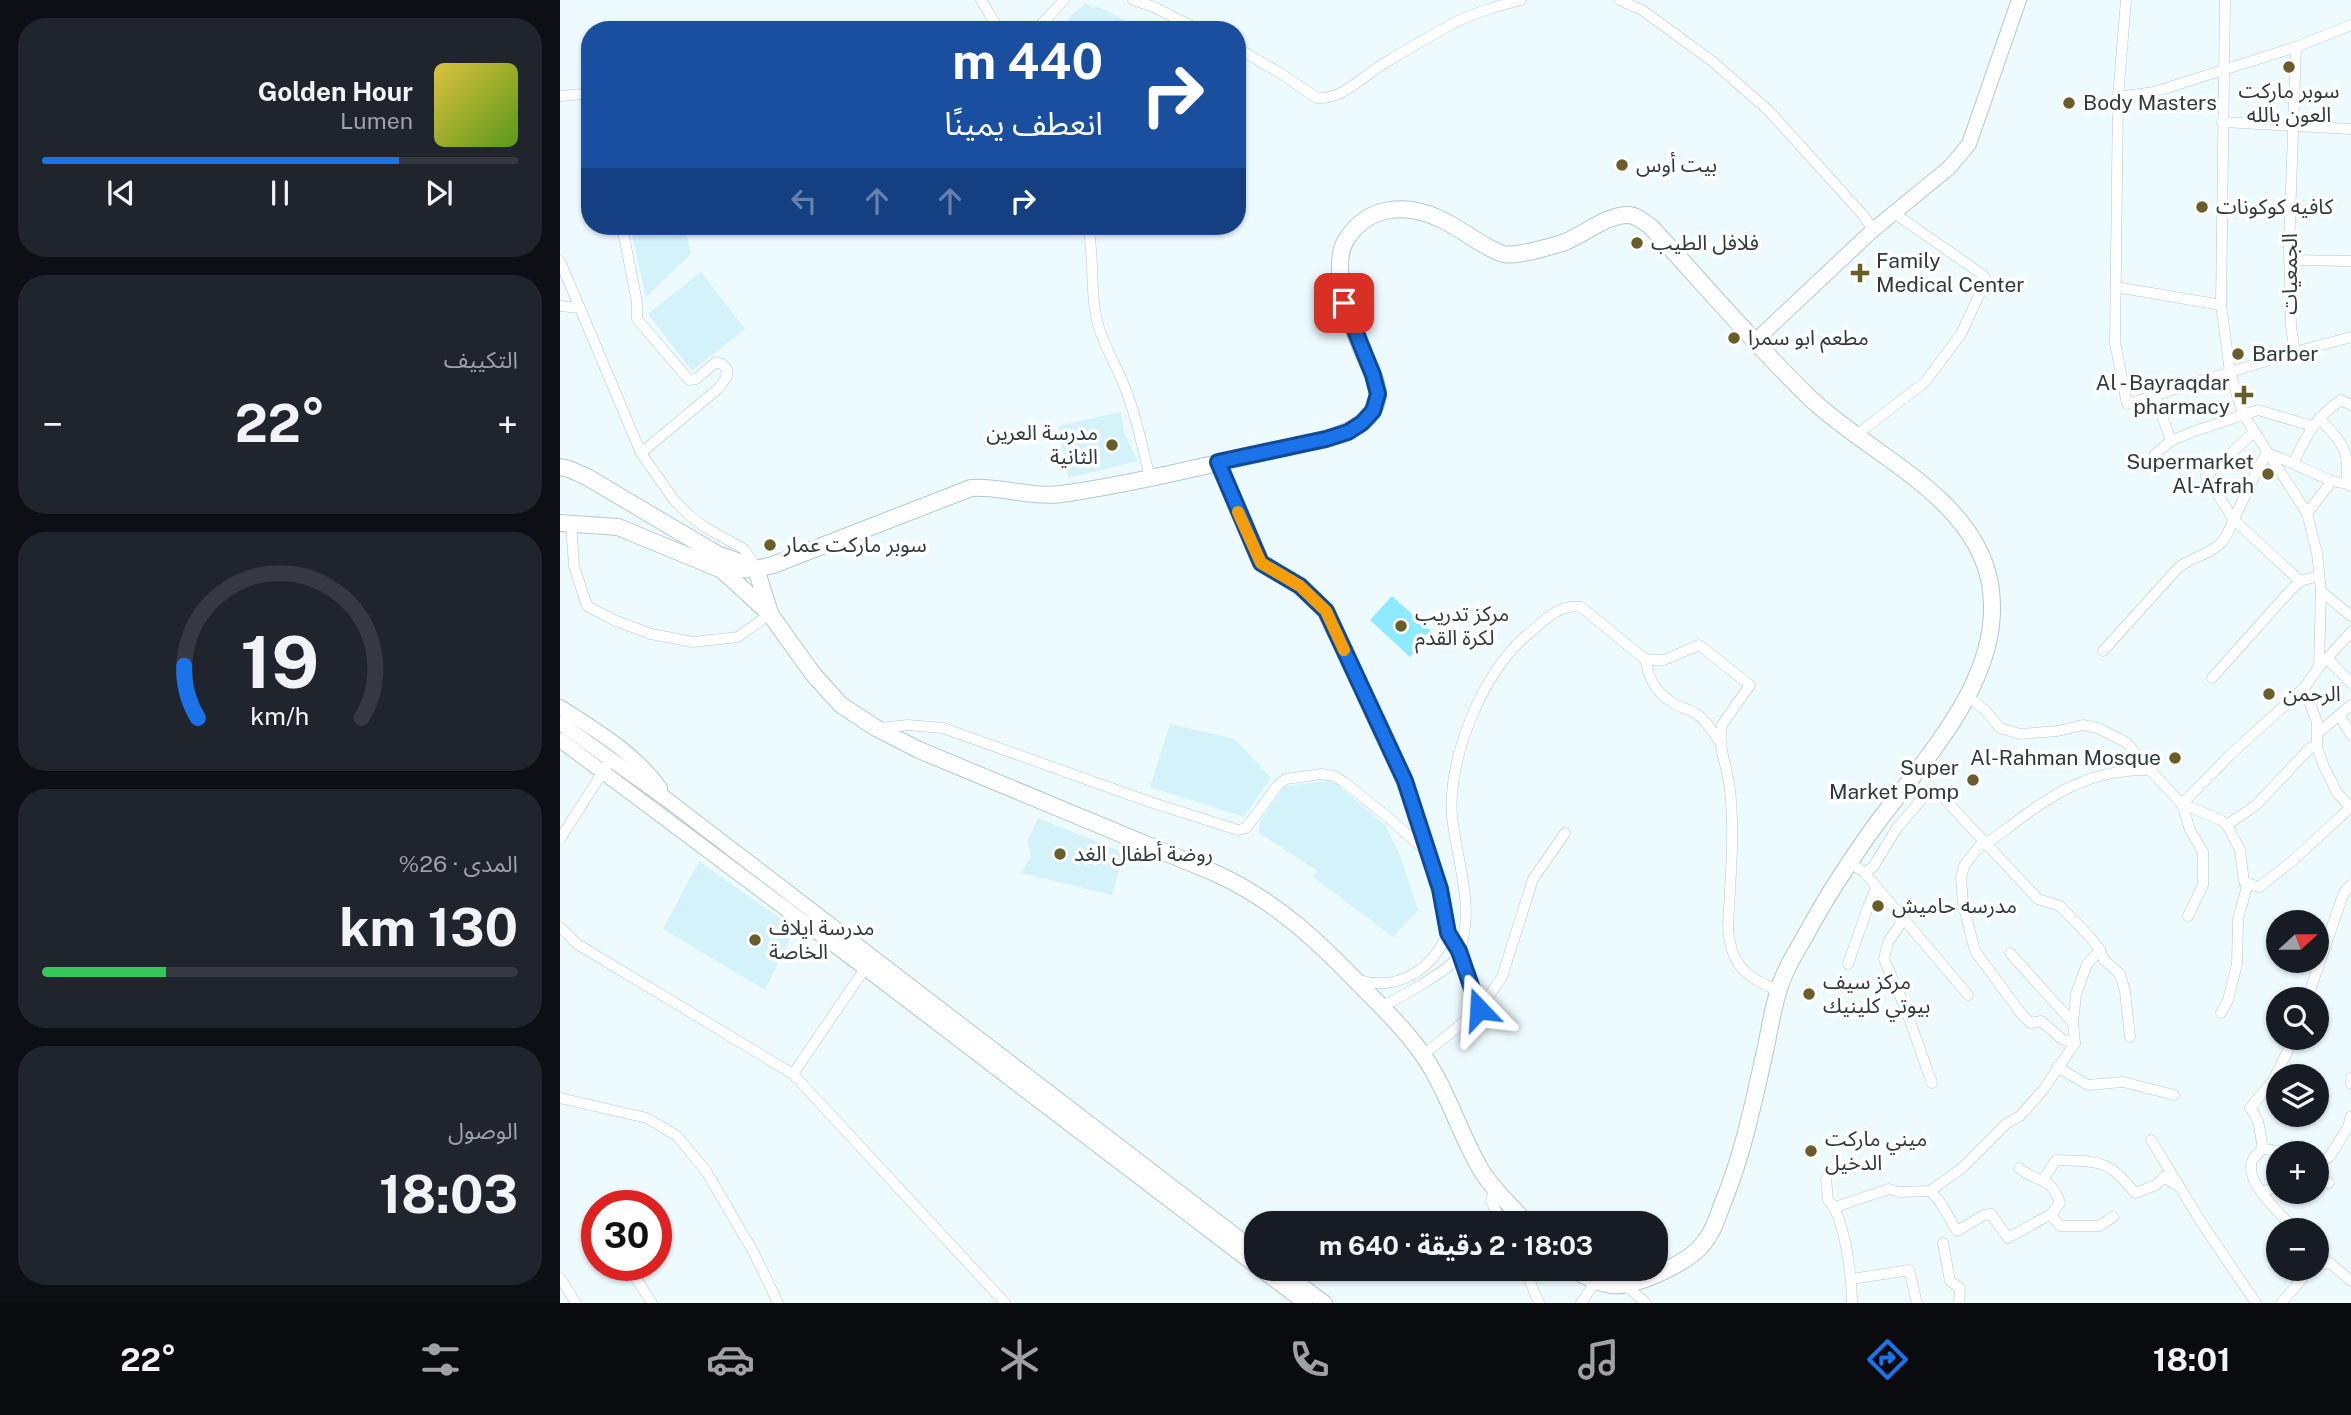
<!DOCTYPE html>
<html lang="ar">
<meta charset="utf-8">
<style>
:root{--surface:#171b24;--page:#20242c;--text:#f1f3f6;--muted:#9ea1a6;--line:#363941;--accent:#1a73e8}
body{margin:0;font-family:"Public Sans","Noto Sans Arabic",sans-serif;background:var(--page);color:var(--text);direction:rtl;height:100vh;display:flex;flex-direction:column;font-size:26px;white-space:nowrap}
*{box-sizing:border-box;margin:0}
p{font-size:23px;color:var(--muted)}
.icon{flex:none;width:38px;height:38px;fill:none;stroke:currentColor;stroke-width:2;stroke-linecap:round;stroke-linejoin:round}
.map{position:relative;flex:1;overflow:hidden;direction:ltr}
.drawer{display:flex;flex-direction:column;gap:18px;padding:18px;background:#0d0f14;width:560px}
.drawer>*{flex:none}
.top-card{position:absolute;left:21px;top:21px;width:665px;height:214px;border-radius:28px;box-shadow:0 2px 5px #0004;direction:rtl;background:#1a4fa0;color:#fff;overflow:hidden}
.needle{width:46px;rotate:69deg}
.controls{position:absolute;left:1706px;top:910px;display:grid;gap:14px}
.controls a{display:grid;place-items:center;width:63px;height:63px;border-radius:50%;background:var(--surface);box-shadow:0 2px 5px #0004;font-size:35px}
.speed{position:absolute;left:21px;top:1190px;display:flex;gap:14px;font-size:35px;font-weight:700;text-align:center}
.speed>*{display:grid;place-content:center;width:91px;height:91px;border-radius:50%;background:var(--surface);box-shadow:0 2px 5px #0004;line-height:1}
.speed .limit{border:10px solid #d22;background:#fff;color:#111}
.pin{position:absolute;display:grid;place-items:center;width:60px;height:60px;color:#fff;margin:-30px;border-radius:14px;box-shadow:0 4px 10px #0006}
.me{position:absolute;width:77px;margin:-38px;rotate:340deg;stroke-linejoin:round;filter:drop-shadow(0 0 5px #0008)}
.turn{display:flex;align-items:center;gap:24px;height:147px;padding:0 28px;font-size:32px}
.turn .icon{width:91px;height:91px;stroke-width:2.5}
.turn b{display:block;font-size:49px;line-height:60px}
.lanes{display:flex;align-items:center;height:66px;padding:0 28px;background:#0003;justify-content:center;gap:35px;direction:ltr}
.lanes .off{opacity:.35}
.big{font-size:52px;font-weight:700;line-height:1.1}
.drawer .tile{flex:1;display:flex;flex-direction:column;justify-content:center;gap:10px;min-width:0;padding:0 24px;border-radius:28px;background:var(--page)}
.drawer .dial{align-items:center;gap:0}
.dial svg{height:182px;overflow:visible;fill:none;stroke:var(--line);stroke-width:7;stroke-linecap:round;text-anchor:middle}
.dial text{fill:var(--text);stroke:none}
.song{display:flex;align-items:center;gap:21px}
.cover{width:84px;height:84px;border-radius:10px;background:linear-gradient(135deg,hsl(50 70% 55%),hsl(90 70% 35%))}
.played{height:7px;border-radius:4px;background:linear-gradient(90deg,var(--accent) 75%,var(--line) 75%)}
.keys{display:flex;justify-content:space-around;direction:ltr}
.heat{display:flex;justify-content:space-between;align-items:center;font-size:38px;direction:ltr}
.charge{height:10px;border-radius:5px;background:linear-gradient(90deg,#34c759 26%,var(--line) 0)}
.trip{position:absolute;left:684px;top:1211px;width:424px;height:70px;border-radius:28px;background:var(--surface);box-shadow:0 2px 5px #0004;font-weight:700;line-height:70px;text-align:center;direction:rtl}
.menu{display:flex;height:112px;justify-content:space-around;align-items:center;background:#090b0e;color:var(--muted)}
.menu .icon{width:49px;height:49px}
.menu .current{color:var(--accent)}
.menu b{font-size:32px;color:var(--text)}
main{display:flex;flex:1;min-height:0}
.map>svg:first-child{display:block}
.built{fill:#d3f2f9}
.green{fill:#8eeafe}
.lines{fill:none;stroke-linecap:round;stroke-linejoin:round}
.street-casing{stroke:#b3c8cd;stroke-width:11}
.secondary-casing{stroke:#b3c8cd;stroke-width:16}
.primary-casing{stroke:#b3c8cd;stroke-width:18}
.street{stroke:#fff;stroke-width:10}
.secondary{stroke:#fff;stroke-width:14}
.primary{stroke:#fff;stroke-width:16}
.route-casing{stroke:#114b97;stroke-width:18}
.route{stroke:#1a73e8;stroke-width:12}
.slow{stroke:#f59e0b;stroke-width:12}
.poi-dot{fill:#675e2a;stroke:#fff;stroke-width:2.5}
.labels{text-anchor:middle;stroke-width:7;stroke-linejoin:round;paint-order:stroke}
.poi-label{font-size:21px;fill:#30393b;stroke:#fff;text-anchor:start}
.street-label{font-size:21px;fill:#30393b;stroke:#fff}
</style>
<main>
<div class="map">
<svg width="1791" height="1303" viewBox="0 0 1791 1303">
<rect width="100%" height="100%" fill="#eefbfe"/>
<!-- built -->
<g class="built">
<path d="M 526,3 L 532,8 L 537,6 L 574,25 L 578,30 L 514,30 L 508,18 Z"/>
<path d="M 70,226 L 125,226 L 131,254 L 86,297 Z"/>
<path d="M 141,272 L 185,329 L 132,371 L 88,314 Z"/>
<path d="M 561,412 L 564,432 L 578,461 L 508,478 L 498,426 Z"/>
<path d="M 610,724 L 675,739 L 711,778 L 684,817 L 590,787 Z"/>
<path d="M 768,781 L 777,784 L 826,826 L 840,855 L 858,910 L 833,937 L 753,877 L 758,871 L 699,833 L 700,820 L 725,786 Z"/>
<path d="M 478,818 L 565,853 L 552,895 L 461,873 L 471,856 L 467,841 Z"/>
<path d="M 139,861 L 235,929 L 205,990 L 103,929 Z"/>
</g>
<!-- green -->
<path class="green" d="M 832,596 L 872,632 L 850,657 L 810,620 Z"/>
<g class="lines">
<defs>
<g id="street">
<path d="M 421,0 L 439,30"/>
<path d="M 573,0 L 594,7 L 639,30"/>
<path d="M 1059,0 L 1082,10 L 1152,61 L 1208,110 L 1303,215 L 1313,230"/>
<path d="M 1665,0 L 1661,305 L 1670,372 L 1683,414 L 1747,513 L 1757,553 L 1761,591 L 1759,667"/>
<path d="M 476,30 L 504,0"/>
<path d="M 1736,47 L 1791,25"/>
<path d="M 677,48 L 720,73 L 757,98 C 781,100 804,76 823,64 C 846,50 870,36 894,23 C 916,12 938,6 961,0"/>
<path d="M 0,96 L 23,94 L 30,102"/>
<path d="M 1558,97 L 1594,92 L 1736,47 L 1729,247 L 1731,327 L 1735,352 L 1567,404 L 1555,343 L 1558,97 L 1566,0"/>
<path d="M 1662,122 L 1791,129"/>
<path d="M 62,226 L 77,302 L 77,319 L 129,380 L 136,379 L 156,362 L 162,364 L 167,369 L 167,376 L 159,388 L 81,453"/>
<path d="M 528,226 C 535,260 529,294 539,328 C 545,347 556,365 563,383 C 576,414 582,446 590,478"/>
<path d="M 1729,260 L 1791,261"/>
<path d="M 0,261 L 81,453 L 114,500 L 128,514 L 143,526 L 184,549 L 196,567"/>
<path d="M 1556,287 L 1661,305"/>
<path d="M 0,306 L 19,308"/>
<path d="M 1735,352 L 1791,337"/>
<path d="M 1595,396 L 1611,441"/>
<path d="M 1759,418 C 1780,440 1791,450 1786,483"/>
<path d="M 1694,432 L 1646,476 L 1674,520 L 1740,581"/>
<path d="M 1295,436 L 1365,382 L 1401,334 L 1426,280 L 1423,275 L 1334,213"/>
<path d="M 1707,453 C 1729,460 1748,472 1770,480 C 1777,483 1784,482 1791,486"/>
<path d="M 1594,455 L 1611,441 L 1632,432 L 1698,410 L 1752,426"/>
<path d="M 658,462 L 701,563 L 740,586 L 766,611 L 845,781 L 880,889 L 888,933 L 899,951 L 920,1009"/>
<path d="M 1734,462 C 1748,433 1754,419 1781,400 L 1791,405"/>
<path d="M 1747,513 L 1772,481"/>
<path d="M 11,523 L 14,566 L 27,606 L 56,621 L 91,634 L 133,642 L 178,637 L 210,614"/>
<path d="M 1761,591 L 1791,616"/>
<path d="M 1543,651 L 1618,568 C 1631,557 1649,555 1661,543 C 1666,538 1669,530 1672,523 C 1684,500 1693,475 1707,453"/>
<path d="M 1767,658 L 1791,683"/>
<path d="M 1086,660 C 1088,679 1098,695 1115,704 C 1121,708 1129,709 1135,713 C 1145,719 1153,732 1160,742"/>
<path d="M 1652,678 L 1729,592 L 1740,581 L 1759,576"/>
<path d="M 1744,688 L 1759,667 L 1791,632"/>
<path d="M 1408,697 L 1425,710 L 1440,728 L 1460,734 L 1498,731 L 1523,725 L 1538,728 L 1567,743 L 1590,770"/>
<path d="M 1780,716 L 1791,735"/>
<path d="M 320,728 L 348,725 L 383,728 L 590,802 L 678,830 L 686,828 L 718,785 L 726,779 L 761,774 L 774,776 L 784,782 L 829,818 L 869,854"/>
<path d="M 1758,733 L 1791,705"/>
<path d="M 1622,804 L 1661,820 L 1667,825 L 1696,805 L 1750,748 L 1757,747"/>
<path d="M 1622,804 L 1630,830 L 1643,852 L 1643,885 L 1628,916"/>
<path d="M 1667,825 L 1680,850 L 1684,882 L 1699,887 L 1730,863 L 1791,807"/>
<path d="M 0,839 L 46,767"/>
<path d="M 1424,840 L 1404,866 L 1401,878 L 1403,904 L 1415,951 L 1463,1016 L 1471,1023 L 1481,1021 L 1502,1039 L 1515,1043"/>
<path d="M 1426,844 C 1481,804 1517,769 1590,770 L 1622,804 L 1673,752 L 1744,688 L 1757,722 L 1757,747 L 1763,764 L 1777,793 L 1791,807"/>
<path d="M 1290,863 L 1304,872 L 1408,995"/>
<path d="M 1304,872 L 1313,867 L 1337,828 L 1369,791 L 1376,790 L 1478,899 L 1500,906 L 1530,937 L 1540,950 L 1544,960 L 1560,974 L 1565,991 L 1570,1037"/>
<path d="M 1344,919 L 1328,942 L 1324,959 L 1345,1007 L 1372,1083"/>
<path d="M 0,927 L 17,944 L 233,1074 L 445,1303"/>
<path d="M 1450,953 L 1513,1023"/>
<path d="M 1288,964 L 1308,907 L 1316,888"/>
<path d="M 799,980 C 839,992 872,969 888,933"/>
<path d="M 1747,999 L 1784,892 L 1791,885"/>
<path d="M 821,1006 C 834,1002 886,971 893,962 C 896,959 897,956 898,953 C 917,913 896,858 892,816 C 887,760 923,671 967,635 C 983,622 999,603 1021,607 L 1086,660 L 1104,660 L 1139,645 L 1190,685 L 1162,725 C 1157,747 1168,768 1170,790 C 1175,835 1170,882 1168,927 C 1170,963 1185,978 1218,990"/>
<path d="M 1661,1013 L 1668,1000 L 1677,964 L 1678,919 L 1688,883"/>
<path d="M 863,1055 L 920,1009 L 942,977 L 973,879 L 1005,833"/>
<path d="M 1497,1067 L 1528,1085 L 1563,1082 L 1614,1095"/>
<path d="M 233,1074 L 308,964"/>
<path d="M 1791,1078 L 1791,1084"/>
<path d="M 0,1098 L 87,1118 L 117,1136 L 146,1171 L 194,1253 L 218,1303"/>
<path d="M 1591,1140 L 1643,1225 L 1696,1303"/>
<path d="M 1703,1149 C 1699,1132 1702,1123 1690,1108 L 1714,1079 L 1734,1038"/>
<path d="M 1757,1159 L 1766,1159 L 1770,1156 L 1788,1127 L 1791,1116"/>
<path d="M 1459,1168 C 1480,1186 1488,1172 1500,1203 L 1491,1214"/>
<path d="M 1266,1179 L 1268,1200 C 1285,1216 1292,1279 1292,1303"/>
<path d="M 1483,1180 L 1496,1160 C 1539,1162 1547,1158 1575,1193 L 1596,1185 L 1604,1177 L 1618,1186"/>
<path d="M 1757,1181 L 1769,1183"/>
<path d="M 934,1188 L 931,1201 L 942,1223"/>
<path d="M 1370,1191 L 1380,1202 L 1397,1231 L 1424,1215 L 1431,1214 L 1448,1238 L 1491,1214 L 1500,1226 L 1539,1226 L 1553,1217"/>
<path d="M 1702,1192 L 1718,1186"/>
<path d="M 1275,1207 L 1329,1189 L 1340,1192 L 1370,1191 L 1402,1168 L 1446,1124 L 1460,1116 L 1483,1090 L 1515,1043 L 1513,1023 L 1516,994 L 1527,964 L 1540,950"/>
<path d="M 1735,1230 C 1722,1215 1684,1183 1692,1161 C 1694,1156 1699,1152 1703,1149 L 1736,1153"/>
<path d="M 1383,1243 L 1390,1281 L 1400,1288 L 1399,1303"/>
<path d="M 67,1265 L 92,1303"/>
<path d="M 1757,1265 L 1770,1263 L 1791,1281"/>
<path d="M 965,1269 L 979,1303"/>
<path d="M 0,1278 L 16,1303"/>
<path d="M 1292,1279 L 1349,1270 L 1357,1303"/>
<path d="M 1065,1285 L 1086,1303"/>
<path d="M 1021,1303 L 1036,1281"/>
<path d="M 1721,1303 L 1742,1279 L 1746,1269"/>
</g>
<g id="secondary">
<path d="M 1195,341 L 1313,230 L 1390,167 L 1409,144 L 1459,0"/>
<path d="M 0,707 C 37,731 74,752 100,788"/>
<path d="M 0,723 L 109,801 L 696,1251"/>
<path d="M 0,740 L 305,968 L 696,1266"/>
<path d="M 700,1269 L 745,1303"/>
<path d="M 720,1269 L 765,1303"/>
</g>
<g id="primary">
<path d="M 0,467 L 9,469 L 27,477 L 157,554 L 191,566"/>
<path d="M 0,523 L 58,527 L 162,570 L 196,569 L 213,565 L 411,488 C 442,486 471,498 502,494 C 591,481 678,457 766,439 C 788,432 818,421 818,393 C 817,378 807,362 801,348 C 791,324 780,299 780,272 C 780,259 780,248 788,237 C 809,206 846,203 878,218 C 900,227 920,246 943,254 C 951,256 961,253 969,252 C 981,249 994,246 1005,242 C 1025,234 1046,215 1068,215 C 1076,215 1084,222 1091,227 C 1144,284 1195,345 1251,399 C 1310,455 1415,497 1430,584 C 1447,680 1358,764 1307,837 C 1286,867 1265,899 1248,931 C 1238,949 1226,966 1220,986 C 1213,1006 1210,1027 1206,1047 C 1194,1099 1184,1151 1164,1200 C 1158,1215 1154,1231 1143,1244 C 1128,1263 1075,1288 1051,1285 C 1037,1283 1024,1276 1013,1269"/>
<path d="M 196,569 L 210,613"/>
<path d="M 162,570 L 210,614 L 253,674 L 281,705 L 316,728 L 359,750 L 655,873 C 717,901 760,943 806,991 C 826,1011 847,1032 863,1055 C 888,1091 899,1133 921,1170 C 933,1190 951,1205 966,1223"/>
</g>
</defs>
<!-- street casing -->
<use href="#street" class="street-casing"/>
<!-- secondary casing -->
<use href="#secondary" class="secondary-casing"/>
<!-- primary casing -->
<use href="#primary" class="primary-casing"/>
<!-- street -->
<use href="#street" class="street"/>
<!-- secondary -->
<use href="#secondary" class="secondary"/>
<!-- primary -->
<use href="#primary" class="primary"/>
</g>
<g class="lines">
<defs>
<path id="route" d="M 784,303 L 813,375 L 818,394 L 813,411 L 802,423 L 788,432 L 766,439 L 658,462 L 701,563 L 740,586 L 766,611 L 845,781 L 880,889 L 888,933 L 899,951 L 919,1009"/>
</defs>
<!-- route casing -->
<use href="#route" class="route-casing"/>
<!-- route -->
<use href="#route" class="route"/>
<!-- slow -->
<path class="slow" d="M 678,512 L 701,563 L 740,586 L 766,611 L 784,650"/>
</g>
<!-- markers -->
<g class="poi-dot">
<circle cx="1729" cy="67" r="7"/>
<circle cx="1509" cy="103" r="7"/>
<circle cx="1062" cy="165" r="7"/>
<circle cx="1642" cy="207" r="7"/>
<circle cx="1077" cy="243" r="7"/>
<path d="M1296.5 262.5h7v7h7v7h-7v7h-7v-7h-7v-7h7z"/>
<circle cx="1174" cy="338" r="7"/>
<circle cx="1678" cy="354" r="7"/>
<path d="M1680.5 384.5h7v7h7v7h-7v7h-7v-7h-7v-7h7z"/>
<circle cx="552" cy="445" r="7"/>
<circle cx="1708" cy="474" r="7"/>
<circle cx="210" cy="545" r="7"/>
<circle cx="841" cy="626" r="7"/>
<circle cx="1709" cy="694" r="7"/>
<circle cx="1615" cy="758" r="7"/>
<circle cx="1413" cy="780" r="7"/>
<circle cx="500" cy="854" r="7"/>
<circle cx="1318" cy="906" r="7"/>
<circle cx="195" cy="940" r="7"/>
<circle cx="1249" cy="994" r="7"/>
<circle cx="1251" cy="1151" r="7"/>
</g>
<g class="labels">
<!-- poi labels -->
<g class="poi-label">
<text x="1729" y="98" text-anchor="middle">سوبر ماركت<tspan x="1729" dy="24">العون بالله</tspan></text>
<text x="1523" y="110">Body Masters</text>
<text x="1076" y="172">بيت أوس</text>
<text x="1656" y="214">كافيه كوكونات</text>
<text x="1091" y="250">فلافل الطيب</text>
<text x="1316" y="268">Family<tspan x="1316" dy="24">Medical Center</tspan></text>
<text x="1188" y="345">مطعم ابو سمرا</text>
<text x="1692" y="361">Barber</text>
<text x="1670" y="390" text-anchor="end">Al - Bayraqdar<tspan x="1670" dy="24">pharmacy</tspan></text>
<text x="538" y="440" text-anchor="end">مدرسة العرين<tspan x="538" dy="24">الثانية</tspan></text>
<text x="1694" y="469" text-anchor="end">Supermarket<tspan x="1694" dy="24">Al-Afrah</tspan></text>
<text x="224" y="552">سوبر ماركت عمار</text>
<text x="855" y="621">مركز تدريب<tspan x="855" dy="24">لكرة القدم</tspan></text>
<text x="1723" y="701">الرحمن</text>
<text x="1601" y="765" text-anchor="end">Al-Rahman Mosque</text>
<text x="1399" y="775" text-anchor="end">Super<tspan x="1399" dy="24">Market Pomp</tspan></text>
<text x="514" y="861">روضة أطفال الغد</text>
<text x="1332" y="913">مدرسه حاميش</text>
<text x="209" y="935">مدرسة ايلاف<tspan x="209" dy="24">الخاصة</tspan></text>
<text x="1263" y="989">مركز سيف<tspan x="1263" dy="24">بيوتي كلينيك</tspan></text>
<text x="1265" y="1146">ميني ماركت<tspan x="1265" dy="24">الدخيل</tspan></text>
</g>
<!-- street labels -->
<g class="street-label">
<text transform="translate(1730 274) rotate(-90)" y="7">الجمعيات</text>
</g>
</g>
</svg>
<div class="controls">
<a><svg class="needle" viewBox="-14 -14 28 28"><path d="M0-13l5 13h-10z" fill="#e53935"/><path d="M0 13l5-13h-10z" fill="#9ea1a6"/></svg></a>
<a><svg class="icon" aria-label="search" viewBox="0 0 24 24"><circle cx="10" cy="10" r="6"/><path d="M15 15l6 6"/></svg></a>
<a><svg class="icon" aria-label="layers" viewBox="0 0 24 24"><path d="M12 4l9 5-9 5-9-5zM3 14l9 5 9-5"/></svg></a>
<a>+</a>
<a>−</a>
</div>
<div class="speed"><div class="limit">30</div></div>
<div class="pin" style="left:784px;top:303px;background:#d93025"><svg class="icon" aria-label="arrive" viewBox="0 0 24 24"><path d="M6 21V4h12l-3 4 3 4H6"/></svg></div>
<svg class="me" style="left:919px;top:1009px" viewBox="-20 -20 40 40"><path d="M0-17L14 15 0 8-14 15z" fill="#1a73e8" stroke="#fff" stroke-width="4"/></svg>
<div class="trip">18:03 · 2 دقيقة · 640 m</div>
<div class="top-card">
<div class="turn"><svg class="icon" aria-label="right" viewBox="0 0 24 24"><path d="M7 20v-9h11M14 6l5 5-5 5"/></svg><div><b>440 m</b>انعطف يمينًا</div></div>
<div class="lanes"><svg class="icon off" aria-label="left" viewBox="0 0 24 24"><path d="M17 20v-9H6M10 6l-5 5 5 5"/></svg><svg class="icon off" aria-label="ahead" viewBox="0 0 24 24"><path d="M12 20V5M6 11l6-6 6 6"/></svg><svg class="icon off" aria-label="ahead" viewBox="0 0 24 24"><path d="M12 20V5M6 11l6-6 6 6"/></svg><svg class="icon" aria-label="right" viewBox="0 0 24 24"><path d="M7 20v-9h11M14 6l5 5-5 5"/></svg></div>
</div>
</div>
<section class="drawer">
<div class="tile">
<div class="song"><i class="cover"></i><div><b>Golden Hour</b><p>Lumen</p></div></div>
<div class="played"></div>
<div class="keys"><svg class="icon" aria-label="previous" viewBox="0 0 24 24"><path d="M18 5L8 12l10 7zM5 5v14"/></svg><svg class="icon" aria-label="pause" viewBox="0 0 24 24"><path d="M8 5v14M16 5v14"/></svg><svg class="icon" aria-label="next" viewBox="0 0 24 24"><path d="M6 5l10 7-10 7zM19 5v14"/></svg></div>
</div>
<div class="tile"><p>التكييف</p>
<div class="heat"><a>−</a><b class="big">22°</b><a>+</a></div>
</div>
<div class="tile dial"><svg viewBox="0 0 100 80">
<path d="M14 69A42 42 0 1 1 86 69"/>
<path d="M14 69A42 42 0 0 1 8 46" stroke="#1a73e8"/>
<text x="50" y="56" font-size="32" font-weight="700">19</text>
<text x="50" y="72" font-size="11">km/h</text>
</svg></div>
<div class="tile"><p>المدى · 26%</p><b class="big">130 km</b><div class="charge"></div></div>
<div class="tile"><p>الوصول</p><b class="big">18:03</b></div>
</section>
</main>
<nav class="menu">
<b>18:01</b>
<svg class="icon current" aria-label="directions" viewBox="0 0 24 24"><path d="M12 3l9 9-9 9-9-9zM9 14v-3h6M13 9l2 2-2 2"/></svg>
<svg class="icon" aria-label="music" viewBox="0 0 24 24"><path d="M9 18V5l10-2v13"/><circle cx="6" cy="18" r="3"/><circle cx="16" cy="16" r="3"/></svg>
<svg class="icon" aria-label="phone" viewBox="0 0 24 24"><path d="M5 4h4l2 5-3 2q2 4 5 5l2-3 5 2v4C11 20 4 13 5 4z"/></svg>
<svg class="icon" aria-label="climate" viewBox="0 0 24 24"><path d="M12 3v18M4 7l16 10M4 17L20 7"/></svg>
<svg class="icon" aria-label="car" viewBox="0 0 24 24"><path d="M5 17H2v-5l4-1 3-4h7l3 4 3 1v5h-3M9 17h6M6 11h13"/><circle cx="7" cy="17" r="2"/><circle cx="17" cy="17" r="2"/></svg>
<svg class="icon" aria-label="filters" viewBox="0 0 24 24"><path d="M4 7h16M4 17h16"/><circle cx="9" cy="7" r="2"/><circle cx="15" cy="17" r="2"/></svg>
<b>22°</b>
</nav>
